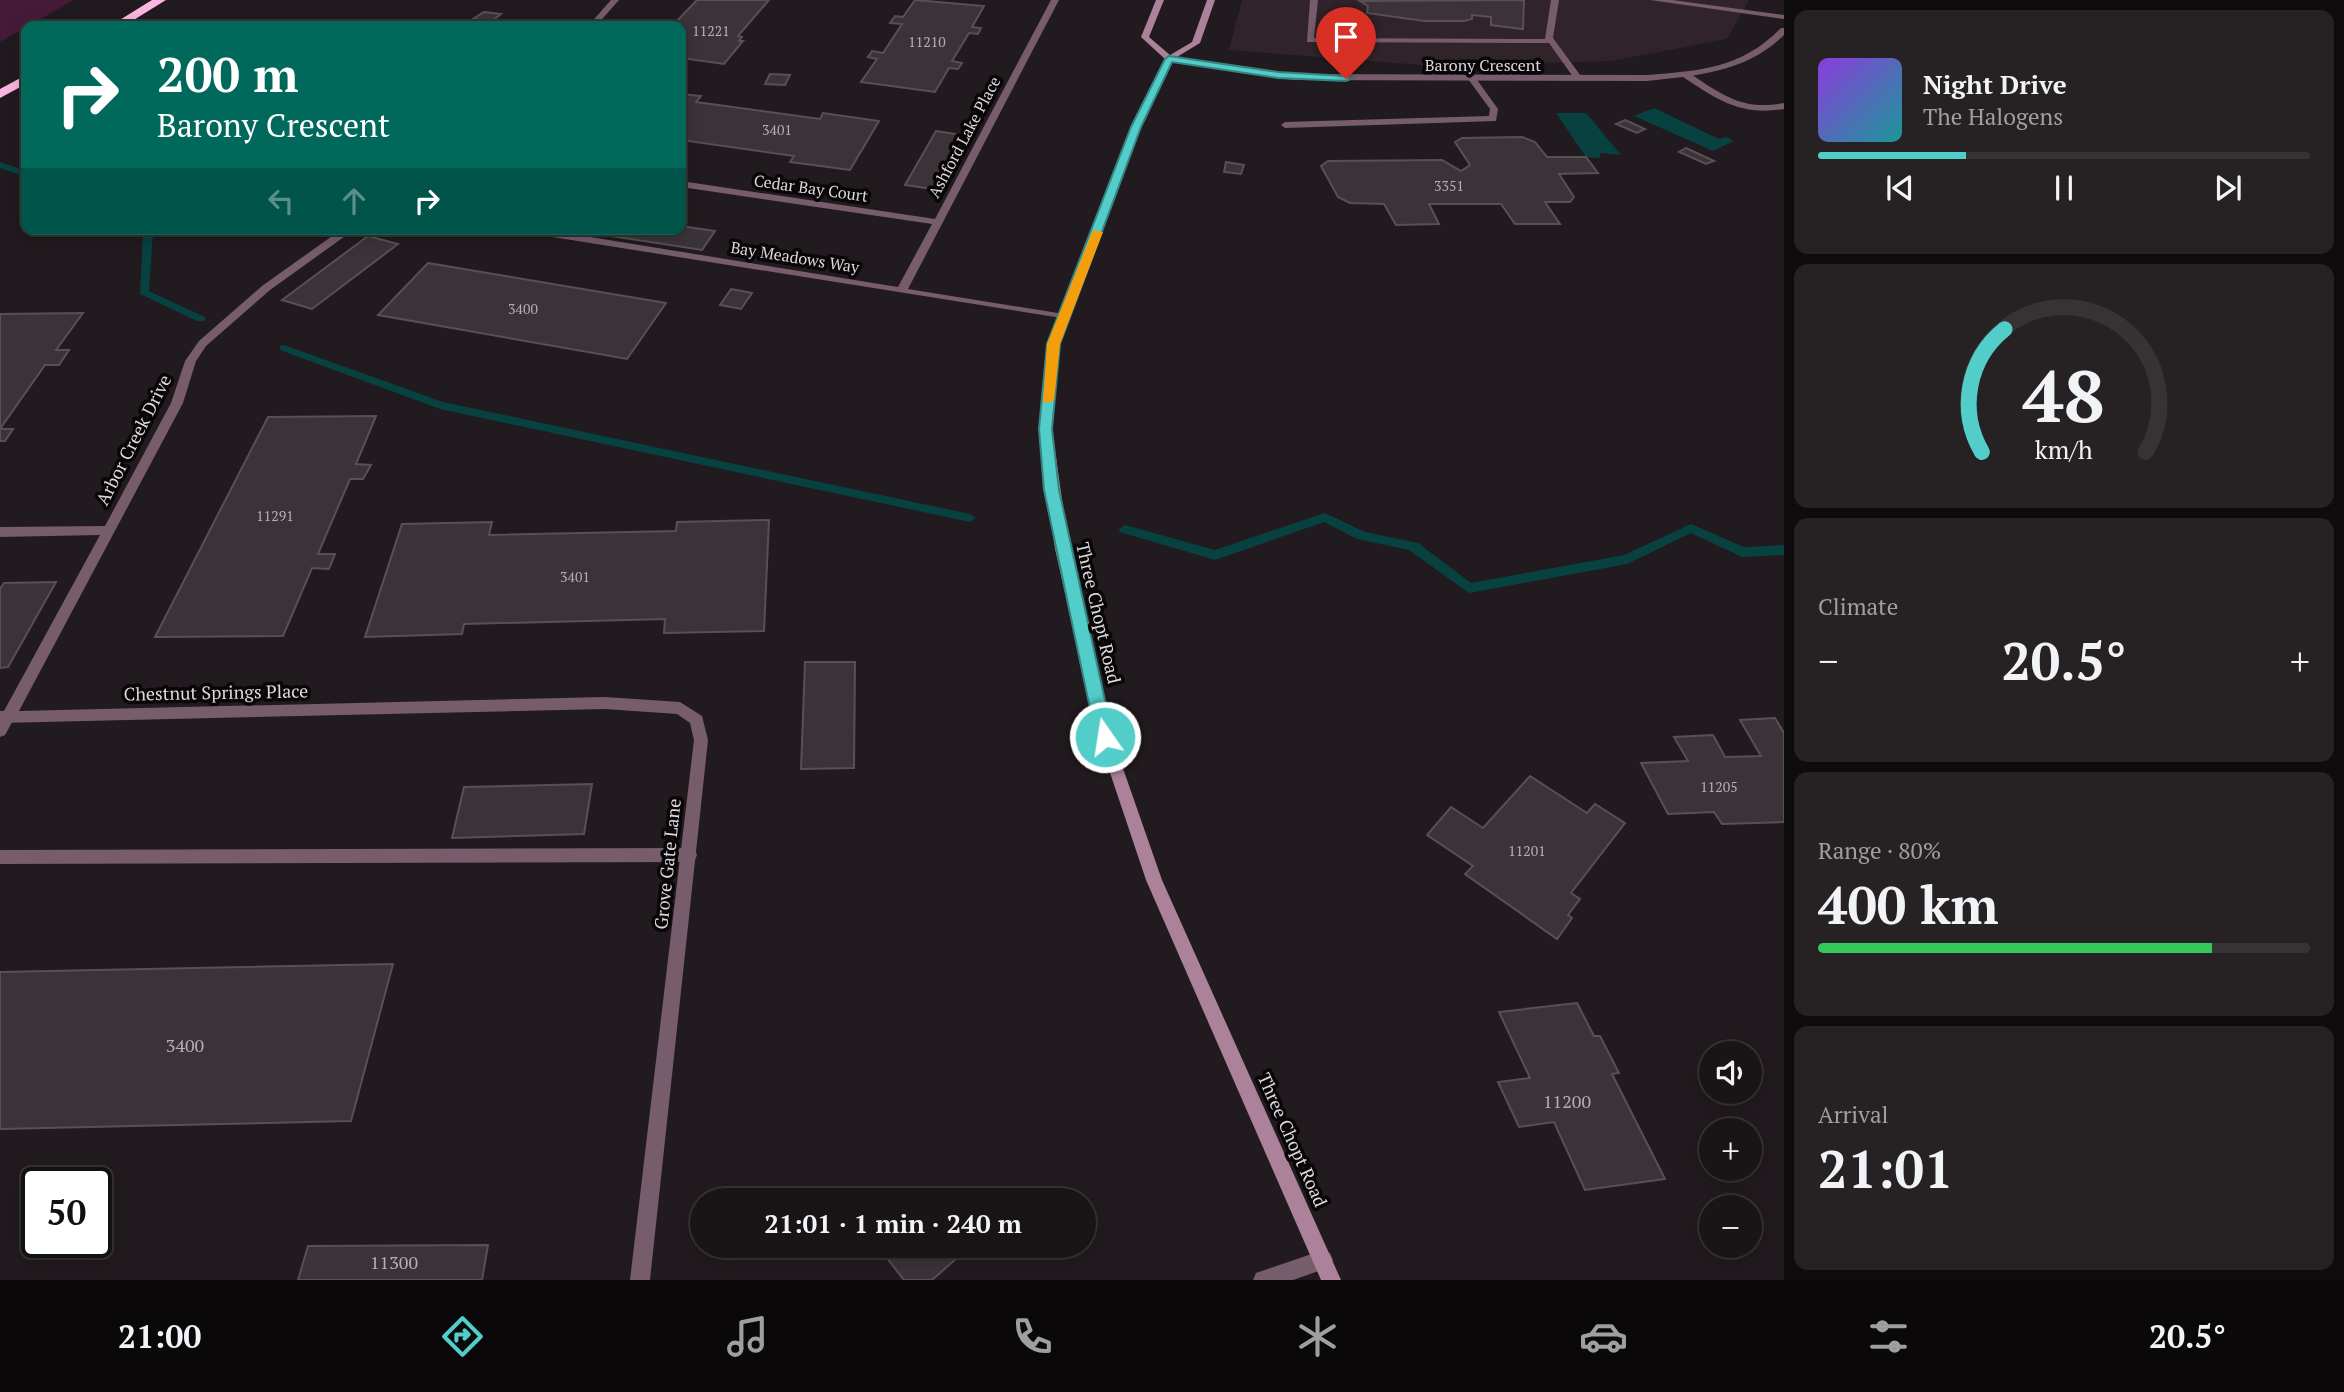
<!DOCTYPE html>
<meta charset="utf-8">
<style>
:root{--surface:#191416;--page:#262123;--text:#f1f3f6;--muted:#9f9ea1;--line:#373335;--accent:#53cdc9}
body{margin:0;font-family:"PT Serif",serif;background:var(--page);color:var(--text);height:100vh;display:flex;flex-direction:column;font-size:26px;white-space:nowrap}
*{box-sizing:border-box;margin:0}
p{font-size:23px;color:var(--muted)}
.icon{flex:none;width:38px;height:38px;fill:none;stroke:currentColor;stroke-width:2;stroke-linecap:round;stroke-linejoin:round}
.map{position:relative;flex:1;overflow:hidden}
.drawer{display:flex;flex-direction:column;gap:10px;padding:10px;background:#0e0b0c;width:560px}
.drawer>*{flex:none}
.top-card{position:absolute;left:21px;top:21px;width:665px;height:214px;border-radius:14px;box-shadow:0 4px 18px #0003,0 0 0 2px var(--line);background:#00695c;color:#fff;overflow:hidden}
.buttons{position:absolute;left:1699px;top:1041px;display:grid;gap:14px}
.buttons a{display:grid;place-items:center;width:63px;height:63px;border-radius:50%;background:var(--surface);box-shadow:0 4px 18px #0003,0 0 0 2px var(--line);font-size:35px}
.speed{position:absolute;left:21px;top:1167px;display:flex;gap:14px;font-size:35px;font-weight:700;text-align:center}
.speed>*{display:grid;place-content:center;width:91px;height:91px;border-radius:50%;background:var(--surface);box-shadow:0 4px 18px #0003,0 0 0 2px var(--line);line-height:1}
.speed .limit{border:4px solid #111;border-radius:10px;background:#fff;color:#111}
.pin{position:absolute;display:grid;place-items:center;width:60px;height:60px;color:#fff;margin:-72px -30px;border-radius:50% 50% 50% 0;rotate:-45deg;box-shadow:0 0 7px #0007}
.pin .icon{rotate:45deg}
.me{position:absolute;width:77px;margin:-38px;rotate:347deg;stroke-linejoin:round;filter:drop-shadow(0 0 5px #0008)}
.turn{display:flex;align-items:center;gap:24px;height:147px;padding:0 21px;font-size:32px}
.turn .icon{width:91px;height:91px;stroke-width:2.5}
.turn b{display:block;font-size:49px;line-height:60px}
.lanes{display:flex;align-items:center;height:66px;padding:0 21px;background:#0003;justify-content:center;gap:35px;direction:ltr}
.lanes .off{opacity:.35}
.big{font-size:52px;font-weight:600;line-height:1.1}
.drawer .card{flex:1;display:flex;flex-direction:column;justify-content:center;gap:10px;min-width:0;padding:0 24px;border-radius:14px;background:var(--page)}
.drawer .dial{align-items:center;gap:0}
.dial svg{height:182px;overflow:visible;fill:none;stroke:var(--line);stroke-width:7;stroke-linecap:round;text-anchor:middle}
.dial text{fill:var(--text);stroke:none}
.song{display:flex;align-items:center;gap:21px}
.cover{width:84px;height:84px;border-radius:10px;background:linear-gradient(135deg,hsl(270 70% 55%),hsl(180 70% 35%))}
.played{height:7px;border-radius:4px;background:linear-gradient(90deg,var(--accent) 30%,var(--line) 30%)}
.keys{display:flex;justify-content:space-around;direction:ltr}
.heat{display:flex;justify-content:space-between;align-items:center;font-size:38px;direction:ltr}
.charge{height:10px;border-radius:5px;background:linear-gradient(90deg,#34c759 80%,var(--line) 0)}
.trip{position:absolute;left:690px;top:1188px;width:406px;height:70px;border-radius:35px;background:var(--surface);box-shadow:0 4px 18px #0003,0 0 0 2px var(--line);font-weight:600;line-height:70px;text-align:center}
.dock{display:flex;height:112px;justify-content:space-around;align-items:center;background:#0a0809;color:var(--muted)}
.dock .icon{width:49px;height:49px}
.dock .active{color:var(--accent)}
.dock b{font-size:32px;color:var(--text)}
main{display:flex;flex:1;min-height:0}
.map>svg:first-child{display:block}
.built{fill:#30232a}
.green{fill:#441b36}
.water{fill:#074240}
.lines{fill:none;stroke-linecap:round;stroke-linejoin:round}
.stream{fill:#074240;fill-rule:evenodd}
.building{fill:#3b3338;stroke:#595055;stroke-width:2}
.lane{fill:#775c6c;fill-rule:evenodd}
.street{fill:#775c6c;fill-rule:evenodd}
.secondary{fill:#ac819a;fill-rule:evenodd}
.highway{fill:#fab6de;fill-rule:evenodd}
.route{fill:#53cdc9;stroke:#368583;stroke-width:2}
.slow{fill:#f59e0b}
.labels{text-anchor:middle;stroke-width:7;stroke-linejoin:round;paint-order:stroke}
.number-label{font-size:14px;fill:#b4afb2}
.far-street-label{font-size:16px;fill:#ddd8db;stroke:#090608}
.street-label{font-size:18px;fill:#ddd8db;stroke:#090608}
.near-number-label{font-size:18px;fill:#b4afb2}
</style>
<main>
<div class="map">
<svg width="1784" height="1280" viewBox="0 0 1784 1280">
<rect width="100%" height="100%" fill="#211a1e"/>
<!-- built -->
<path class="built" d="M 1242,0 L 1749,0 L 1727,39 L 1611,61 L 1434,66 L 1229,50 Z"/>
<!-- green -->
<path class="green" d="M 0,0 L 74,0 L 0,42 Z"/>
<!-- water -->
<g class="water">
<path d="M 1654,108 L 1719,139 L 1726,137 L 1734,141 L 1713,151 L 1634,116 Z"/>
<path d="M 1556,113 L 1586,113 L 1621,155 L 1600,153 L 1600,158 L 1586,157 Z"/>
</g>
<g class="lines">
<!-- stream -->
<g class="stream">
<path d="M 0,162 L 26,171 L 26,177 L 0,168 Z"/>
<path d="M 138,229 L 149,229 L 153,233 L 149,291 L 205,317 L 205,321 L 197,321 L 140,294 L 143,234 Z"/>
<path d="M 284,345 L 443,402 L 970,514 L 976,518 L 970,522 L 440,409 L 280,350 L 280,346 Z"/>
<path d="M 1325,513 L 1365,532 L 1418,543 L 1471,583 L 1624,555 L 1691,524 L 1744,547 L 1784,545 L 1784,555 L 1742,557 L 1691,533 L 1627,564 L 1469,593 L 1409,550 L 1357,539 L 1324,522 L 1215,560 L 1120,532 L 1119,529 L 1125,525 L 1215,550 Z"/>
</g>
</g>
<!-- building -->
<g class="building">
<path d="M 697,0 L 769,0 L 738,36 L 742,37 L 739,41 L 743,41 L 724,64 L 681,58 L 681,26 L 672,26 Z"/>
<path d="M 915,0 L 984,6 L 972,27 L 981,28 L 978,34 L 969,33 L 952,61 L 962,63 L 958,69 L 949,68 L 935,92 L 861,82 L 877,59 L 868,57 L 872,51 L 883,53 L 902,24 L 890,23 L 895,16 L 903,17 Z"/>
<path d="M 1524,0 L 1523,29 L 1491,25 L 1491,17 L 1472,15 L 1472,19 L 1464,21 L 1424,21 L 1367,13 L 1368,6 L 1360,1 Z"/>
<path d="M 484,12 L 501,14 L 491,22 L 473,19 Z"/>
<path d="M 770,74 L 790,75 L 785,85 L 765,84 Z"/>
<path d="M 681,94 L 701,96 L 696,102 L 820,119 L 823,113 L 879,121 L 850,170 L 790,162 L 794,156 L 681,140 Z"/>
<path d="M 1625,120 L 1645,129 L 1637,133 L 1616,124 Z"/>
<path d="M 936,131 L 968,136 L 939,190 L 905,185 Z"/>
<path d="M 1522,137 L 1535,142 L 1547,157 L 1586,157 L 1598,173 L 1559,174 L 1574,197 L 1570,202 L 1545,202 L 1560,224 L 1515,224 L 1501,204 L 1429,204 L 1439,224 L 1396,225 L 1384,204 L 1350,203 L 1338,197 L 1321,166 L 1328,161 L 1442,160 L 1461,171 L 1470,165 L 1455,142 L 1462,138 Z"/>
<path d="M 1686,148 L 1714,161 L 1706,164 L 1679,152 Z"/>
<path d="M 1226,162 L 1244,165 L 1241,174 L 1224,172 Z"/>
<path d="M 681,226 L 715,231 L 702,250 L 605,235 L 610,229 L 681,229 Z"/>
<path d="M 368,236 L 398,244 L 312,309 L 282,300 Z"/>
<path d="M 428,263 L 666,303 L 627,359 L 378,315 Z"/>
<path d="M 731,289 L 752,293 L 741,309 L 720,305 Z"/>
<path d="M 83,313 L 56,350 L 69,350 L 59,365 L 45,365 L 0,429 L 13,429 L 5,441 L 0,441 L 0,314 Z"/>
<path d="M 376,416 L 356,464 L 371,465 L 363,479 L 350,479 L 318,554 L 335,554 L 329,569 L 312,568 L 283,636 L 155,637 L 268,417 Z"/>
<path d="M 769,520 L 764,631 L 664,633 L 665,619 L 464,624 L 462,634 L 365,637 L 402,524 L 492,522 L 489,535 L 676,531 L 677,522 Z"/>
<path d="M 56,582 L 8,667 L 0,668 L 0,589 L 4,583 Z"/>
<path d="M 805,662 L 855,662 L 854,768 L 801,769 Z"/>
<path d="M 1775,718 L 1784,733 L 1784,822 L 1722,824 L 1714,812 L 1668,814 L 1641,763 L 1688,761 L 1674,737 L 1713,735 L 1725,757 L 1761,756 L 1740,720 Z"/>
<path d="M 1530,776 L 1587,813 L 1595,804 L 1625,823 L 1571,893 L 1580,899 L 1568,915 L 1572,918 L 1557,939 L 1465,874 L 1473,866 L 1427,835 L 1451,807 L 1483,828 Z"/>
<path d="M 592,784 L 584,834 L 452,838 L 464,787 Z"/>
<path d="M 393,964 L 351,1121 L 0,1129 L 0,972 Z"/>
<path d="M 1577,1003 L 1594,1036 L 1600,1036 L 1619,1073 L 1612,1074 L 1665,1179 L 1585,1190 L 1554,1122 L 1519,1127 L 1498,1082 L 1530,1078 L 1499,1012 Z"/>
<path d="M 488,1245 L 482,1280 L 298,1280 L 308,1246 Z"/>
<path d="M 899,1246 L 959,1246 L 964,1252 L 932,1280 L 904,1280 L 886,1257 Z"/>
</g>
<g class="lines">
<!-- lane -->
<g class="lane">
<path d="M 1310,0 L 1318,0 L 1314,38 L 1545,39 L 1551,0 L 1559,0 L 1553,38 L 1583,79 L 1576,81 L 1549,43 L 1307,42 Z"/>
<path d="M 1650,0 L 1672,0 L 1784,15 L 1784,19 Z"/>
<path d="M 1683,73 L 1689,73 C 1723,95 1742,111 1784,103 L 1784,109 C 1740,116 1718,100 1683,77 Z"/>
<path d="M 1472,76 L 1475,77 L 1498,109 L 1496,121 L 1285,128 L 1281,125 L 1285,122 L 1489,116 L 1490,109 L 1468,79 Z"/>
<path d="M 8,711 L 13,713 L 15,717 L 5,735 L 0,737 L 0,718 L 3,713 Z"/>
<path d="M 689,848 L 695,850 L 697,855 L 695,860 L 689,862 L 0,864 L 0,850 Z"/>
</g>
<!-- street -->
<g class="street">
<path d="M 611,0 L 619,0 L 596,26 L 588,26 Z"/>
<path d="M 1051,0 L 1059,0 L 908,289 L 1064,314 L 1068,315 L 1068,319 L 521,232 L 516,229 L 541,229 L 898,287 L 932,224 L 681,187 L 681,181 L 935,219 Z"/>
<path d="M 1781,28 L 1784,28 L 1784,35 C 1747,72 1697,76 1647,81 L 1293,80 L 1169,61 L 1165,59 L 1169,57 L 1293,74 L 1647,75 C 1700,71 1742,68 1781,28 Z"/>
<path d="M 342,229 L 355,229 L 270,290 L 206,346 L 196,361 L 183,403 L 19,711 L 605,697 L 680,702 L 702,716 L 708,740 L 650,1280 L 630,1280 L 694,740 L 690,723 L 677,714 L 605,709 L 0,723 L 0,711 L 4,711 L 100,535 L 0,537 L 0,527 L 105,526 L 171,403 L 185,361 L 199,341 L 262,286 Z"/>
<path d="M 1323,1250 L 1330,1253 L 1333,1260 L 1330,1267 L 1293,1280 L 1253,1280 L 1256,1273 Z"/>
</g>
<!-- secondary -->
<path class="secondary" d="M 1156,0 L 1164,0 L 1149,37 L 1170,55 L 1192,42 L 1207,0 L 1215,0 L 1200,43 L 1172,60 L 1140,127 L 1060,344 L 1052,429 L 1069,549 L 1112,737 L 1162,880 L 1341,1280 L 1321,1280 L 1146,880 L 1098,737 L 1055,549 L 1040,429 L 1048,344 L 1132,127 L 1165,59 L 1141,37 Z"/>
<!-- highway -->
<g class="highway">
<path d="M 152,0 L 166,0 L 124,26 L 110,26 Z"/>
<path d="M 26,75 L 26,84 L 0,98 L 0,89 Z"/>
</g>
</g>
<!-- route -->
<path class="route" d="M 1169,56 L 1278,72 L 1346,76 L 1351,79 L 1346,81 L 1278,78 L 1172,62 L 1141,127 L 1060,344 L 1052,429 L 1059,490 L 1113,737 L 1105,744 L 1096,737 L 1044,490 L 1039,429 L 1047,344 L 1131,127 L 1165,59 Z"/>
<!-- slow -->
<path class="slow" d="M 1093,230 L 1103,232 L 1060,344 L 1054,401 L 1043,403 L 1047,344 Z"/>
<g class="labels">
<!-- number labels -->
<g class="number-label">
<text x="711" y="36">11221</text>
<text x="927" y="47">11210</text>
<text x="777" y="135">3401</text>
<text x="1449" y="191">3351</text>
<text x="523" y="314">3400</text>
<text x="275" y="521">11291</text>
<text x="575" y="582">3401</text>
<text x="1719" y="792">11205</text>
<text x="1527" y="856">11201</text>
</g>
<!-- far-street labels -->
<g class="far-street-label">
<text x="1483" y="71">Barony Crescent</text>
<text transform="translate(964 137) rotate(-62)" y="6">Ashford Lake Place</text>
<text transform="translate(811 188) rotate(8)" y="6">Cedar Bay Court</text>
<text transform="translate(795 257) rotate(9)" y="6">Bay Meadows Way</text>
</g>
<!-- street labels -->
<g class="street-label">
<text transform="translate(134 440) rotate(-63)" y="6">Arbor Creek Drive</text>
<text transform="translate(1098 613) rotate(77)" y="6">Three Chopt Road</text>
<text transform="translate(216 693) rotate(-1)" y="6">Chestnut Springs Place</text>
<text transform="translate(668 864) rotate(-84)" y="6">Grove Gate Lane</text>
<text transform="translate(1292 1140) rotate(66)" y="6">Three Chopt Road</text>
</g>
<!-- near-number labels -->
<g class="near-number-label">
<text x="185" y="1052">3400</text>
<text x="1567" y="1108">11200</text>
<text x="394" y="1269">11300</text>
</g>
</g>
</svg>
<div class="buttons">
<a><svg class="icon" aria-label="sound" viewBox="0 0 24 24"><path d="M4 9h4l5-4v14l-5-4H4zM17 9q2 3 0 6"/></svg></a>
<a>+</a>
<a>−</a>
</div>
<div class="speed"><div class="limit">50</div></div>
<div class="pin" style="left:1346px;top:79px;background:#d93025"><svg class="icon" aria-label="arrive" viewBox="0 0 24 24"><path d="M6 21V4h12l-3 4 3 4H6"/></svg></div>
<svg class="me" style="left:1105px;top:737px" viewBox="-20 -20 40 40"><circle r="17" fill="#53cdc9" stroke="#fff" stroke-width="3"/><path d="M0-11L8 9 0 5-8 9z" fill="#fff"/></svg>
<div class="trip">21:01 · 1 min · 240 m</div>
<div class="top-card">
<div class="turn"><svg class="icon" aria-label="right" viewBox="0 0 24 24"><path d="M7 20v-9h11M14 6l5 5-5 5"/></svg><div><b>200 m</b>Barony Crescent</div></div>
<div class="lanes"><svg class="icon off" aria-label="left" viewBox="0 0 24 24"><path d="M17 20v-9H6M10 6l-5 5 5 5"/></svg><svg class="icon off" aria-label="ahead" viewBox="0 0 24 24"><path d="M12 20V5M6 11l6-6 6 6"/></svg><svg class="icon" aria-label="right" viewBox="0 0 24 24"><path d="M7 20v-9h11M14 6l5 5-5 5"/></svg></div>
</div>
</div>
<section class="drawer">
<div class="card">
<div class="song"><i class="cover"></i><div><b>Night Drive</b><p>The Halogens</p></div></div>
<div class="played"></div>
<div class="keys"><svg class="icon" aria-label="previous" viewBox="0 0 24 24"><path d="M18 5L8 12l10 7zM5 5v14"/></svg><svg class="icon" aria-label="pause" viewBox="0 0 24 24"><path d="M8 5v14M16 5v14"/></svg><svg class="icon" aria-label="next" viewBox="0 0 24 24"><path d="M6 5l10 7-10 7zM19 5v14"/></svg></div>
</div>
<div class="card dial"><svg viewBox="0 0 100 80">
<path d="M14 69A42 42 0 1 1 86 69"/>
<path d="M14 69A42 42 0 0 1 24 15" stroke="#53cdc9"/>
<text x="50" y="56" font-size="32" font-weight="700">48</text>
<text x="50" y="72" font-size="11">km/h</text>
</svg></div>
<div class="card"><p>Climate</p>
<div class="heat"><a>−</a><b class="big">20.5°</b><a>+</a></div>
</div>
<div class="card"><p>Range · 80%</p><b class="big">400 km</b><div class="charge"></div></div>
<div class="card"><p>Arrival</p><b class="big">21:01</b></div>
</section>
</main>
<nav class="dock">
<b>21:00</b>
<svg class="icon active" aria-label="directions" viewBox="0 0 24 24"><path d="M12 3l9 9-9 9-9-9zM9 14v-3h6M13 9l2 2-2 2"/></svg>
<svg class="icon" aria-label="music" viewBox="0 0 24 24"><path d="M9 18V5l10-2v13"/><circle cx="6" cy="18" r="3"/><circle cx="16" cy="16" r="3"/></svg>
<svg class="icon" aria-label="phone" viewBox="0 0 24 24"><path d="M5 4h4l2 5-3 2q2 4 5 5l2-3 5 2v4C11 20 4 13 5 4z"/></svg>
<svg class="icon" aria-label="climate" viewBox="0 0 24 24"><path d="M12 3v18M4 7l16 10M4 17L20 7"/></svg>
<svg class="icon" aria-label="car" viewBox="0 0 24 24"><path d="M5 17H2v-5l4-1 3-4h7l3 4 3 1v5h-3M9 17h6M6 11h13"/><circle cx="7" cy="17" r="2"/><circle cx="17" cy="17" r="2"/></svg>
<svg class="icon" aria-label="filters" viewBox="0 0 24 24"><path d="M4 7h16M4 17h16"/><circle cx="9" cy="7" r="2"/><circle cx="15" cy="17" r="2"/></svg>
<b>20.5°</b>
</nav>
